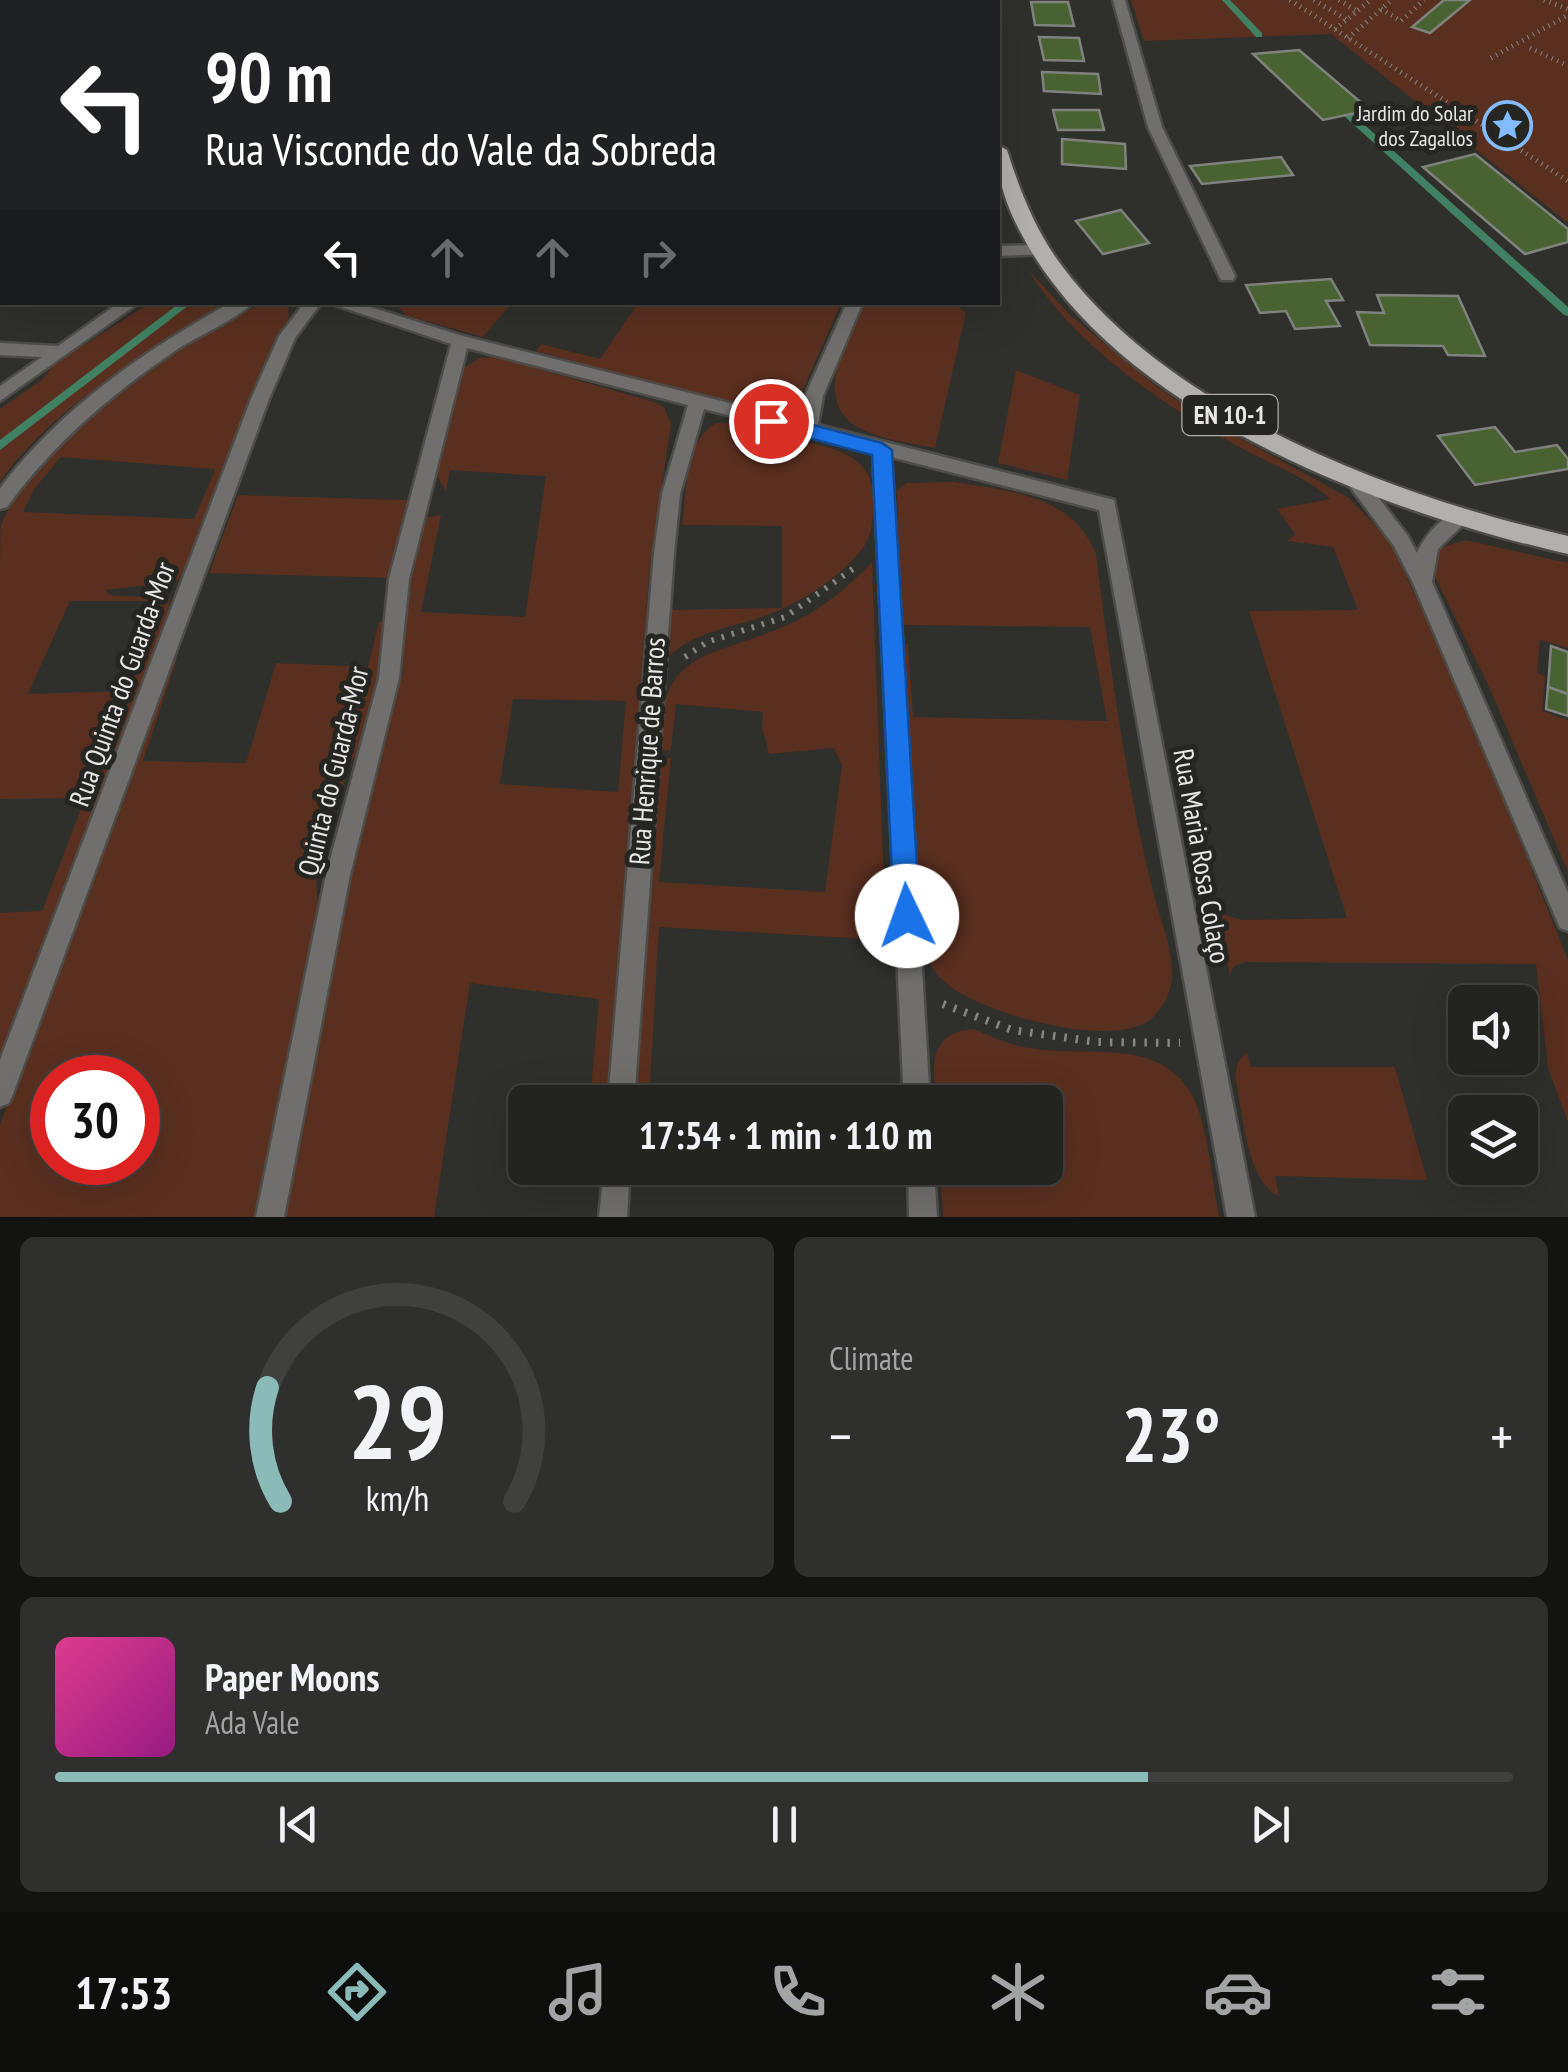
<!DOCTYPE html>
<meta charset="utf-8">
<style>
:root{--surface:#232320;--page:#2f2f2d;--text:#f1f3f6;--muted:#a3a4a5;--line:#40403e;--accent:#8bbbb9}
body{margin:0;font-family:"PT Sans Narrow",sans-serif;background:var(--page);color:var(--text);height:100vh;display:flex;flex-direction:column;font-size:38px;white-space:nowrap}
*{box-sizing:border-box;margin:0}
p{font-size:32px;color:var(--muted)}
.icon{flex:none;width:55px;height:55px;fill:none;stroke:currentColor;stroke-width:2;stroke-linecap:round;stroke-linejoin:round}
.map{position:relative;height:1217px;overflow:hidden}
.details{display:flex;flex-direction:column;gap:20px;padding:20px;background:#131312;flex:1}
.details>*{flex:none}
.hud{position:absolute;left:0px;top:0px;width:1000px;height:305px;box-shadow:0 10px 40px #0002,0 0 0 2px var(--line);background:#202124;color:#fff;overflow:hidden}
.fabs{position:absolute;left:1448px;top:985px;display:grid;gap:20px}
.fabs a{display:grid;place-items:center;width:90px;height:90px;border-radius:15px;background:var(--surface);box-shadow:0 10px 40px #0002,0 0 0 2px var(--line);font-size:50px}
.speed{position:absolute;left:30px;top:1055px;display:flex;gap:20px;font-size:50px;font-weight:700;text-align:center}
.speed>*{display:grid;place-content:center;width:130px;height:130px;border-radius:50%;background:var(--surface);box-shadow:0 10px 40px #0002,0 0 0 2px var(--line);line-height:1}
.speed .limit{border:15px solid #d22;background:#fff;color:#111}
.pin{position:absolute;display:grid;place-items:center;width:85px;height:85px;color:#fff;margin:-42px;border:5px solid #fff;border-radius:50%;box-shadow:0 2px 10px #0007}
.me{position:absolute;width:110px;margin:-55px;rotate:357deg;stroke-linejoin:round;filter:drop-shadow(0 0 8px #0008)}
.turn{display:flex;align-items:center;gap:35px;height:210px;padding:0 40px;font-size:45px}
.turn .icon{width:130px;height:130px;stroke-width:2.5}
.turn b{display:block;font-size:70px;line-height:85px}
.lanes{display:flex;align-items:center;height:95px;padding:0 40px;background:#0003;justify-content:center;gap:50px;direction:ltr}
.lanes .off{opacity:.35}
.big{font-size:75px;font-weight:700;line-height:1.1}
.details .card{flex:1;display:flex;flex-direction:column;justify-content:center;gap:15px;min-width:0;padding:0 35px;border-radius:15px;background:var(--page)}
.details .dial{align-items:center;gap:0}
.dial svg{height:260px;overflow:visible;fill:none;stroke:var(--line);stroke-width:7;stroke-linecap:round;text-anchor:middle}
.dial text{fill:var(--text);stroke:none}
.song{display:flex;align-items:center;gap:30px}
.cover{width:120px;height:120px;border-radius:15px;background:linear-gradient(135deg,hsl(330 70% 55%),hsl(310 70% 35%))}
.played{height:10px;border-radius:5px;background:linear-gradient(90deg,var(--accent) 75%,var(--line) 75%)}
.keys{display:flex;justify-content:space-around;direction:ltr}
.heat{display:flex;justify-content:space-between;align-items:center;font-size:55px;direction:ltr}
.details .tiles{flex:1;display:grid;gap:20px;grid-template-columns:1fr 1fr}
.card:last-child{grid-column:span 2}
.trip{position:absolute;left:508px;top:1085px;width:555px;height:100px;border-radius:15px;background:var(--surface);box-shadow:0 10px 40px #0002,0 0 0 2px var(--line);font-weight:700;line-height:100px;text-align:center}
.tabs{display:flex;height:160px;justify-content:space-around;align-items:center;background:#0e0e0d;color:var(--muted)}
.tabs .icon{width:70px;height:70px}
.tabs .active{color:var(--accent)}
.tabs b{font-size:45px;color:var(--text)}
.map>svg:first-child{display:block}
.green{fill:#592f1f;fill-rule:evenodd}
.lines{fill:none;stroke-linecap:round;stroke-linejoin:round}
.stream{fill:#408163;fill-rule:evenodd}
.building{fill:#486331;stroke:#80827f;stroke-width:2.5}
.lane-casing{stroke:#4d4c49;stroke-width:5}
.street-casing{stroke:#4d4c49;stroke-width:5}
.primary-casing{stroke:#4d4c49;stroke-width:5}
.path-far2{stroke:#878683;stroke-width:5;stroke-dasharray:1 5;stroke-linecap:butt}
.path-far1{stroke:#878683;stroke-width:6;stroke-dasharray:2.5 8;stroke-linecap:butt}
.path{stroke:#878683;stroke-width:8;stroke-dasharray:2.5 9;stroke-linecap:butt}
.lane{fill:#706f6e;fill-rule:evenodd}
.street{fill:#706f6e;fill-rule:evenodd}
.primary{fill:#b2afac;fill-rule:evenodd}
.route{fill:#1a73e8;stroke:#114b97;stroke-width:2.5}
.labels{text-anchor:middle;stroke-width:10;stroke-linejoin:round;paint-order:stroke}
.far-poi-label{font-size:22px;fill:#e8e7e5;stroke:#252522;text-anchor:end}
.shield{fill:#252522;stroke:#aeadaa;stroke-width:2.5}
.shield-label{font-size:25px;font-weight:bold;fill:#e8e7e5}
.street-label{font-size:28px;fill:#e8e7e5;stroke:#252522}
</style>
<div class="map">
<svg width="1568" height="1217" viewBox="0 0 1568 1217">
<rect width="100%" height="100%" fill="#2f2f2b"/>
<!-- green -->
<g class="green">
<path d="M 1131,0 L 1568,0 L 1568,223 L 1331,34 L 1144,41 Z"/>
<path d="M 1027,269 L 1070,315 L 1157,387 L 1209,421 L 1349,498 L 1390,541 L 1466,706 L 1568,960 L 1568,1122 L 1548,1068 L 1536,964 L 1245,962 L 1234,966 L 1230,975 L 1214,903 L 1225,915 L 1242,920 L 1347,918 L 1249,611 L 1358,610 L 1333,547 L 1287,541 L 1295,534 L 1277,509 L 1330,499 C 1304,475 1267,463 1237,446 C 1157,401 1077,347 1027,269 Z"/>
<path d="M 150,303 L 228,303 C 151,350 52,407 0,482 L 0,409 L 43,379 L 54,364 Z"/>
<path d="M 265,303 L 288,303 L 289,317 L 272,348 L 192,555 L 177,582 L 105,590 L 110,595 L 170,599 L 167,618 L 0,1063 L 0,913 L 42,911 L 85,798 L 0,799 C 0,730 0,662 0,593 C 0,573 0,544 1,525 C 26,455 196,329 265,303 ZM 61,457 L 214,469 L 215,470 L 194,519 L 23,512 L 35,488 ZM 70,601 L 161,601 L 126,691 L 28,694 Z"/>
<path d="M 395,303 L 512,303 L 483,337 L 407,316 Z"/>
<path d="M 638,303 L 841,303 L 802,392 L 781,411 L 754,410 L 536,351 L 541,344 L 600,359 Z"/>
<path d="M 864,303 L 955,303 L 966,313 L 935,448 C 911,443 881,440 859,428 C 812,402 845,338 864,303 Z"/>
<path d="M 497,357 L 654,402 L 664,407 L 671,424 L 650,564 L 609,1102 L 590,1102 L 599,999 L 470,983 L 434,1217 L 282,1217 L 368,788 L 403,672 L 405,601 L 423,518 L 441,515 L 421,612 L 525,617 L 546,476 L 450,470 L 446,491 L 436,474 L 464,368 L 479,358 ZM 513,699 L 626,701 L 618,792 L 500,784 Z"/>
<path d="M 1016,370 L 1080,395 L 1067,480 L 998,463 Z"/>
<path d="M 716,423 C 744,421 771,433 798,440 C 834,449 874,454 873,500 C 873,515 873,532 865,545 C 845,575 799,604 765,616 C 729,629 688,632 662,664 L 671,610 L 782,608 L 782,526 L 682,525 C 687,492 684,441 716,423 Z"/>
<path d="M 954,482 C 1010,491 1073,495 1096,554 C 1111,671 1126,786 1155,899 C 1162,925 1178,962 1170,989 C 1167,1001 1155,1019 1143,1024 C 1100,1045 983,1014 947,984 C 936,975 931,966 925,954 L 901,643 L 908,644 L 913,717 L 1107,721 L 1090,627 L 900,625 L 897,491 L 906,483 Z"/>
<path d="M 238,495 L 406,500 L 408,519 L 394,578 L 209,573 Z"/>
<path d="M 1466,540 L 1568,563 L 1568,648 L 1540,640 L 1537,673 L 1545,676 L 1542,711 L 1568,720 L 1568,872 L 1490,689 L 1440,587 L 1433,571 L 1439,548 Z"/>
<path d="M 872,562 L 886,940 L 659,927 L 649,1102 L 634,1102 L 656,758 L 671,758 L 659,882 L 825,892 L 842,765 L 834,748 L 769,754 L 762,727 L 763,712 L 676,704 L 671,750 L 656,750 C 663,646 707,660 785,626 C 818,612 848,588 872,562 Z"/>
<path d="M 379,622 L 386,622 L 376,699 L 363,745 L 349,765 L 316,880 L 320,935 L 258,1217 L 0,1217 L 0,1125 L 168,664 L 177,659 L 143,761 L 246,763 L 276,663 L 368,667 ZM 52,1078 L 138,1078 L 138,1162 L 52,1162 Z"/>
<path d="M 973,1029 C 989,1035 1007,1044 1024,1047 C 1077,1059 1154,1035 1189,1090 C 1208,1119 1212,1182 1219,1217 L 943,1217 L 940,1168 L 1045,1168 L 1045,1102 L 936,1102 C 933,1067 927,1033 973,1029 Z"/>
<path d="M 1247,1052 L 1251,1067 L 1395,1067 L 1427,1180 L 1275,1176 L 1279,1196 C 1247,1184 1242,1109 1235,1076 L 1238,1062 Z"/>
</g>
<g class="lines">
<!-- stream -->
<g class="stream">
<path d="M 669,0 L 677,0 L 675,2 L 667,2 Z"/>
<path d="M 1222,0 L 1230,0 L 1262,33 L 1262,37 L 1256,37 Z"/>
<path d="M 1333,102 L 1339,102 L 1568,307 L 1568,316 L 1564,315 L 1333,106 Z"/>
<path d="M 181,302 L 193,302 L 0,450 L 0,440 Z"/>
</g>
</g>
<!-- building -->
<g class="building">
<path d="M 1444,0 L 1470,0 L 1430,33 L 1412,27 Z"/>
<path d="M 1031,2 L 1068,2 L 1074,26 L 1035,25 Z"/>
<path d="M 1039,37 L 1079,38 L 1084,61 L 1044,60 Z"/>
<path d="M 1299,50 L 1370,110 L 1323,120 L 1253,54 Z"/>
<path d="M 1042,72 L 1098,74 L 1101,94 L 1044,91 Z"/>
<path d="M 1053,110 L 1099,110 L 1104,130 L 1058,130 Z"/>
<path d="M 1062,139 L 1125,144 L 1126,169 L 1062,164 Z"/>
<path d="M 1475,154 L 1568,229 L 1568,242 L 1525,254 L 1423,167 Z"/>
<path d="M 1281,157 L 1293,175 L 1202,184 L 1190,166 Z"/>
<path d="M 1121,210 L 1149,243 L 1103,254 L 1076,221 Z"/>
<path d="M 1331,279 L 1343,300 L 1326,301 L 1340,326 L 1295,329 L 1286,311 L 1260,313 L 1246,285 Z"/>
<path d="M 1377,295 L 1458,296 L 1485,356 L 1448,355 L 1443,346 L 1370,345 L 1357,312 L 1384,313 Z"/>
<path d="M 1495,427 L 1515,452 L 1557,445 L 1568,459 L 1568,469 L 1475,485 L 1438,436 Z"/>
<path d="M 1551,646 L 1568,652 L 1568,694 L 1548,687 Z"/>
<path d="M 1548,687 L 1568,694 L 1568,716 L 1546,709 Z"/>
</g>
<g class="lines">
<defs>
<path id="lane" d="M 1113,0 L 1125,0 L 1162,127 L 1235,276 L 1233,280 L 1221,280 L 1219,276 L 1148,127 Z"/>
<g id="street">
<path d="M 1041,245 L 1047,246 L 1047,254 L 998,256 L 998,246 Z"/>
<path d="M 120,302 L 140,302 L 0,401 L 0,386 L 42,357 L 0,355 L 0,343 L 58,346 Z"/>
<path d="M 232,302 L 254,302 C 233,322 200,334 175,351 C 110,395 53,444 7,507 L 0,509 L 0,488 C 61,408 145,350 232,302 Z"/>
<path d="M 305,302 L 322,302 L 295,338 L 269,399 L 13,1094 L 9,1103 L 0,1107 L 0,1060 L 251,399 L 279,336 Z"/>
<path d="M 326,302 L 354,302 L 463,336 L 801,421 L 805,396 L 847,302 L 863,302 L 823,396 L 818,425 L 1114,500 L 1255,1217 L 1227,1217 L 1099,510 L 891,457 L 930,1102 L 904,1102 L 873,452 L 704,409 L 680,494 L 674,553 L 634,1102 L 608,1102 L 654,553 L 662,494 L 688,405 L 467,348 L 409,579 L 399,678 L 350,875 L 284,1217 L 256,1217 L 326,875 L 379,678 L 389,579 L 451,344 Z"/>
<path d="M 1354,473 L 1361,475 L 1408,536 L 1417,553 C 1425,535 1446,509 1468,513 L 1470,518 L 1438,549 L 1432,582 L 1568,893 L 1568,931 L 1560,928 L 1413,583 L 1394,546 L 1345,480 Z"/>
<path d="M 604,1168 L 630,1168 L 627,1217 L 599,1217 Z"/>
<path d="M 908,1168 L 934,1168 L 937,1217 L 909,1217 Z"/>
</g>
<g id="primary">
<path d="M 963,0 L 979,0 L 980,2 L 964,2 Z"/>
<path d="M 998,145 L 1007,150 C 1020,191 1036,232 1062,266 C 1172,413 1395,497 1568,536 L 1568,554 C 1386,513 1133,419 1031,251 C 1011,217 995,183 998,145 Z"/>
</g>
</defs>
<!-- lane casing -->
<use href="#lane" class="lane-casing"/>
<!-- street casing -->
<use href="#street" class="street-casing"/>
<!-- primary casing -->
<use href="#primary" class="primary-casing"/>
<!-- path-far2 -->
<g class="path-far2">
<path d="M 1290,0 L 1568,181"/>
<path d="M 1314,0 L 1347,20"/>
<path d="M 1339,0 L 1357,11"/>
<path d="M 1544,0 L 1568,9"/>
<path d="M 1381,9 L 1401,21 L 1424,0"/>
<path d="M 1335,29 L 1371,0"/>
<path d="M 1348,38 L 1392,0"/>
<path d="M 1530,48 L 1568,66"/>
<path d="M 1491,58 L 1568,15"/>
</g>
<!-- path-far1 -->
<path class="path-far1" d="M 685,657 L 707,642 L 785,617 L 857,566"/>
<!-- path -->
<path class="path" d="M 943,1004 L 1012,1030 L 1097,1042 L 1180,1043"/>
<!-- lane -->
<use href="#lane" class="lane"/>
<!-- street -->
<use href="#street" class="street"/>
<!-- primary -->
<use href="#primary" class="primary"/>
</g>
<!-- route -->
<path class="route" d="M 771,414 L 882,443 L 892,450 L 920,916 L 917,925 L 907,929 L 897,925 L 894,916 L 872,455 L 764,426 L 761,421 Z"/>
<!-- icons -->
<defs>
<symbol id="sight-ring" viewBox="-11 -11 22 22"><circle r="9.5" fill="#252522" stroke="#84bcfb" stroke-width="1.5"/><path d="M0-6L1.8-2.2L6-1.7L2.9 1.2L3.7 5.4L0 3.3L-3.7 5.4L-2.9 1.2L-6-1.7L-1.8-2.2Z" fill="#84bcfb"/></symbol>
</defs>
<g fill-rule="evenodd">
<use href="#sight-ring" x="1480" y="98" width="55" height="55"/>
</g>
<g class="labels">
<!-- far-poi labels -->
<g class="far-poi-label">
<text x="1473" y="121">Jardim do Solar<tspan x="1473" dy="25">dos Zagallos</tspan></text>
</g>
<!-- shield labels -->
<rect class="shield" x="1182.5" y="395" width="95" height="40" rx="8"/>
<g class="shield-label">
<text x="1230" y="424">EN 10-1</text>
</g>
<!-- street labels -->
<g class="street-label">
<text transform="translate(122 684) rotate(-70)" y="10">Rua Quinta do Guarda-Mor</text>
<text transform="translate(647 751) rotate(-86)" y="10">Rua Henrique de Barros</text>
<text transform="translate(333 771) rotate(-76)" y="10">Quinta do Guarda-Mor</text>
<text transform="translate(1202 856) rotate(80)" y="10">Rua Maria Rosa Colaço</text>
</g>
</g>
</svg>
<div class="fabs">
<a><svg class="icon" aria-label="sound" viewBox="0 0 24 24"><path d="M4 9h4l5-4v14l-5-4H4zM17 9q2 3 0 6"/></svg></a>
<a><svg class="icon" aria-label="layers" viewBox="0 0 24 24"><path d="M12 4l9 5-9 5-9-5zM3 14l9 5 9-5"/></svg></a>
</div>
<div class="speed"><div class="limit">30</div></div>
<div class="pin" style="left:771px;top:421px;background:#d93025"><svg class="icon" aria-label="arrive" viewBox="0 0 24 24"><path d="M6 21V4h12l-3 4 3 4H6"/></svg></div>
<svg class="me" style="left:907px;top:916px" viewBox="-20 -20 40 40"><circle r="19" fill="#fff"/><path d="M0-13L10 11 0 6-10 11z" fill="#1a73e8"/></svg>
<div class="trip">17:54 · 1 min · 110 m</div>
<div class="hud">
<div class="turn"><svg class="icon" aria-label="left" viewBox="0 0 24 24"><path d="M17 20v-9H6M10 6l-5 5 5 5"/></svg><div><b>90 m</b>Rua Visconde do Vale da Sobreda</div></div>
<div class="lanes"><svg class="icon" aria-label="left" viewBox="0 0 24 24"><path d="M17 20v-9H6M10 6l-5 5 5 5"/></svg><svg class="icon off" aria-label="ahead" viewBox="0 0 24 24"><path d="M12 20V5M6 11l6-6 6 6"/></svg><svg class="icon off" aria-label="ahead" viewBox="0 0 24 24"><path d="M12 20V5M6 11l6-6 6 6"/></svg><svg class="icon off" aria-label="right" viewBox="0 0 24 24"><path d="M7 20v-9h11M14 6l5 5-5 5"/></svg></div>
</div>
</div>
<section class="details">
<div class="tiles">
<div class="card dial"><svg viewBox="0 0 100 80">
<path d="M14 69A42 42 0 1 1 86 69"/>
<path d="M14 69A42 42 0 0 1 10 34" stroke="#8bbbb9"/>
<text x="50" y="56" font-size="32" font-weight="700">29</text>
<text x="50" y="72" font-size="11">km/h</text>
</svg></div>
<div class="card"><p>Climate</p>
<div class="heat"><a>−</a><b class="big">23°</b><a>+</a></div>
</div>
<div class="card">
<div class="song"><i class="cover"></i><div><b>Paper Moons</b><p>Ada Vale</p></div></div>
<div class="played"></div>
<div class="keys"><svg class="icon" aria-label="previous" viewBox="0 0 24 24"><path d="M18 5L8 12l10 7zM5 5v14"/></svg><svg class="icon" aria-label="pause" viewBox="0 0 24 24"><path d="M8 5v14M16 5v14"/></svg><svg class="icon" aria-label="next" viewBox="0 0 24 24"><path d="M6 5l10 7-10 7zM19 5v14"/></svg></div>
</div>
</div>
</section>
<nav class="tabs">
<b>17:53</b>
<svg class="icon active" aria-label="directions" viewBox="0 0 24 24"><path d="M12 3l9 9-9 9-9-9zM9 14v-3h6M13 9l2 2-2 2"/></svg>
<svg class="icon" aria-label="music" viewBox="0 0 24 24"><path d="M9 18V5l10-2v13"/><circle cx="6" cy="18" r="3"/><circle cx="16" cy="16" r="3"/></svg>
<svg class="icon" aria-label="phone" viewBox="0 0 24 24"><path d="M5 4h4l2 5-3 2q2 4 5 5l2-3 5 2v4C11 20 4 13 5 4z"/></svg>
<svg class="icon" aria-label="climate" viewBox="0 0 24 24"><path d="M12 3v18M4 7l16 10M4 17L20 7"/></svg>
<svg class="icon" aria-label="car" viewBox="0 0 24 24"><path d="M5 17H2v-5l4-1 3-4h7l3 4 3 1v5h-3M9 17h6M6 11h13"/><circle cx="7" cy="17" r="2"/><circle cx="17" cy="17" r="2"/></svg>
<svg class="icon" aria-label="filters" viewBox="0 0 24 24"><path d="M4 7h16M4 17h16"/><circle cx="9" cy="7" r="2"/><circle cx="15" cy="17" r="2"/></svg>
</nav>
